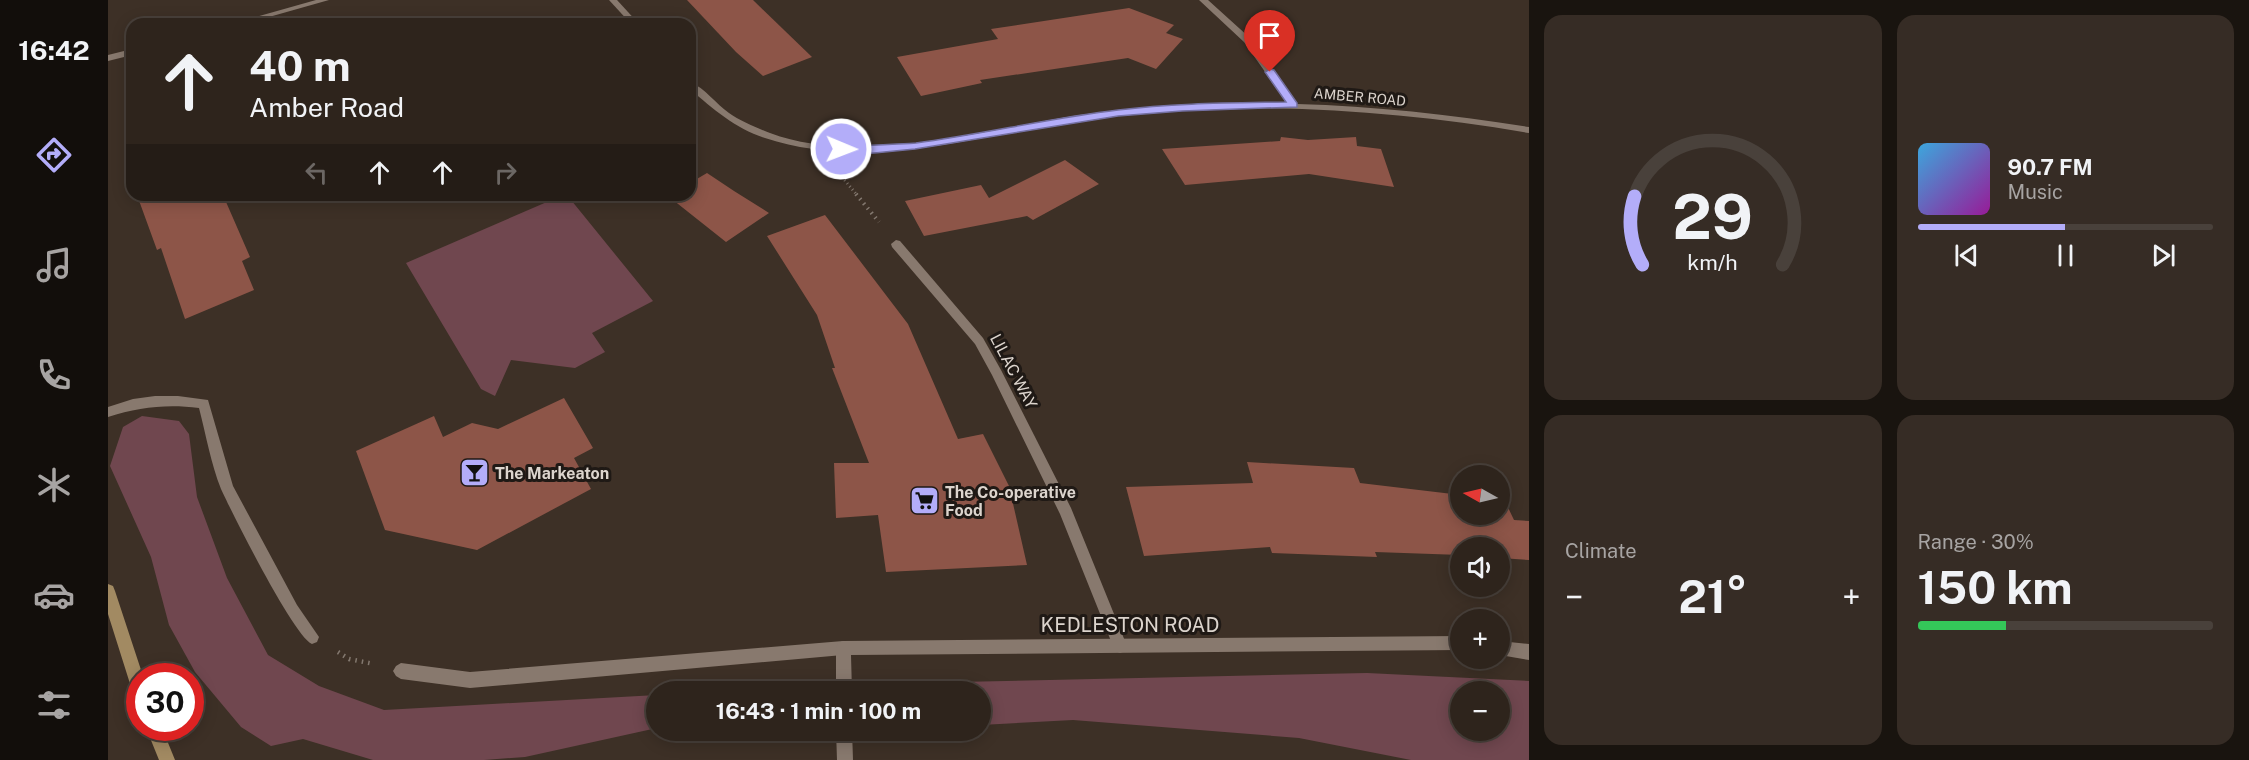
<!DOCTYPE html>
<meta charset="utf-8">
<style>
:root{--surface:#2e241c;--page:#362c25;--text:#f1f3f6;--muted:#a7a4a3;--line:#49413b;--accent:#b3adf9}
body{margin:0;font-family:"Public Sans",sans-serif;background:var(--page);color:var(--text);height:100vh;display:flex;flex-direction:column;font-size:22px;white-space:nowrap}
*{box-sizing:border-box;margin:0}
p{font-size:20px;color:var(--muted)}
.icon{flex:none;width:33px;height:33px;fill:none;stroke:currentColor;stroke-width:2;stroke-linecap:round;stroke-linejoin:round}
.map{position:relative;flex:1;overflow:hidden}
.details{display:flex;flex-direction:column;gap:15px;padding:15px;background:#19140f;width:720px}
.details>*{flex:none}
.top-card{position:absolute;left:18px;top:18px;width:570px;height:183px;border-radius:18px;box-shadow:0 3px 15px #0003,0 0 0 2px var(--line);background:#2e241c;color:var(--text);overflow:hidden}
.needle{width:39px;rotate:278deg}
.fabs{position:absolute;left:1342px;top:465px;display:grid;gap:12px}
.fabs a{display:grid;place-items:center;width:60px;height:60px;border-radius:50%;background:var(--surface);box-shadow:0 3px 15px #0003,0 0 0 2px var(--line);font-size:30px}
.speed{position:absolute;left:18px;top:663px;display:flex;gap:12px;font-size:30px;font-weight:700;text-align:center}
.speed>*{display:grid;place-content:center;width:78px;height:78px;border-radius:50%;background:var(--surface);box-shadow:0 3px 15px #0003,0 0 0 2px var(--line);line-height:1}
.speed .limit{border:9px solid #d22;background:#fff;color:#111}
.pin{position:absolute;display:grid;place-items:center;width:51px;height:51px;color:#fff;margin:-62px -26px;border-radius:50% 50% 50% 0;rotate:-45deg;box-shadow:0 0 6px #0007}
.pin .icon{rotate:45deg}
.me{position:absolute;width:66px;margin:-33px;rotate:91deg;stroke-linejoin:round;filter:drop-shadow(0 0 4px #0008)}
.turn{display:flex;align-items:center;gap:21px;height:126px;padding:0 24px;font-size:27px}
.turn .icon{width:78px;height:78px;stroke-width:2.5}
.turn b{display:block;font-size:42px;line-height:51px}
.lanes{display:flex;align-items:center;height:57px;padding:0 24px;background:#0003;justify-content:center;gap:30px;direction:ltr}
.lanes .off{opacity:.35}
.big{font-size:45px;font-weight:700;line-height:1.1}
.details .card{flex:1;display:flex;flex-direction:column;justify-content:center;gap:9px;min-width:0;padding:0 21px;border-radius:18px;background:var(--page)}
.details .dial{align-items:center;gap:0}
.dial svg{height:156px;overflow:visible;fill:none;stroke:var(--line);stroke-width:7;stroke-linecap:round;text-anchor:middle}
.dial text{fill:var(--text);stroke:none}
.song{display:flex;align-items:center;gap:18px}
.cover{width:72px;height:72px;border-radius:9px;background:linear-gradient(135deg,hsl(200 70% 55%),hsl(300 70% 35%))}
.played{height:6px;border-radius:3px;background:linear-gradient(90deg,var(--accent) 50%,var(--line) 50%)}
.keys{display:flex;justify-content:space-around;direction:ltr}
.heat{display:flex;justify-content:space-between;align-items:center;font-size:33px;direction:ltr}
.charge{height:9px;border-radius:4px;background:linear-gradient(90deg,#34c759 30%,var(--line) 0)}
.details .tiles{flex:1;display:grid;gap:15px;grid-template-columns:repeat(2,1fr)}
.trip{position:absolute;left:538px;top:681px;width:345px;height:60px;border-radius:30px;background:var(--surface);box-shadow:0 3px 15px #0003,0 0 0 2px var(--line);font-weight:700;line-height:60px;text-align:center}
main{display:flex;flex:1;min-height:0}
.tabs{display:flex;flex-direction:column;width:108px;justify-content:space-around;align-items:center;background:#120e0b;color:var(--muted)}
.tabs .icon{width:42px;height:42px}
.tabs .current{color:var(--accent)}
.tabs b{font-size:27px;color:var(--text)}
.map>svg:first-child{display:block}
.green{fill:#70474f;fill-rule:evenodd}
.building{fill:#8d5548}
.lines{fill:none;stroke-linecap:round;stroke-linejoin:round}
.path-far2{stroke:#83786f;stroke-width:3;stroke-dasharray:1 3;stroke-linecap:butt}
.path-far1{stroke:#83786f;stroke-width:4;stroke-dasharray:1.5 4.5;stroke-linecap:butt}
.path{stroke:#83786f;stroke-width:4.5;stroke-dasharray:1.5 5;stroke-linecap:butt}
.lane{fill:#88796e;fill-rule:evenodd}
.street{fill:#88796e;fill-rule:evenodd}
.secondary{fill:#a28a62;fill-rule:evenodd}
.route{fill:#b3adf9;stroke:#7470a2;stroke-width:1.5}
.labels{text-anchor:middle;stroke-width:6;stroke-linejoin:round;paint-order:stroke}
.far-street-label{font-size:14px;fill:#dcd4cd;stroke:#1f1915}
.street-label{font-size:16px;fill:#dcd4cd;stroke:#1f1915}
.poi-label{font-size:16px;font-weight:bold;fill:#dcd4cd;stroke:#1f1915;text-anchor:start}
.near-street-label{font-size:20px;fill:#dcd4cd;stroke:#1f1915}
</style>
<main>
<nav class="tabs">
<b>16:42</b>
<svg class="icon current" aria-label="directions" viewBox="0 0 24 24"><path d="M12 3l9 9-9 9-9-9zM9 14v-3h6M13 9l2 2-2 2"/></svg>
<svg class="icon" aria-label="music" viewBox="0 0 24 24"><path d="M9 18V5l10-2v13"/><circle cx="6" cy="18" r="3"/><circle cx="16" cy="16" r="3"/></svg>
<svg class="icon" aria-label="phone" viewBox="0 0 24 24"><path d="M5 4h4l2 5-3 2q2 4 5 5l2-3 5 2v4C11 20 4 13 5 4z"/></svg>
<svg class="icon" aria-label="climate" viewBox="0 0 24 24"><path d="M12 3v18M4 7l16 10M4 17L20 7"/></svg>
<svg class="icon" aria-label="car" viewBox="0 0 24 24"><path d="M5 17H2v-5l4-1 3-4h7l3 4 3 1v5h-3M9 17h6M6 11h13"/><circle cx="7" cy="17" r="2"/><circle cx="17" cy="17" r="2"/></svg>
<svg class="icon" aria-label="filters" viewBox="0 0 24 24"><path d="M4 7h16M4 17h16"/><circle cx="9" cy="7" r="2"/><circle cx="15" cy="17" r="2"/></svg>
</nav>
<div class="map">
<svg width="1421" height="760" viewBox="0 0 1421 760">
<rect width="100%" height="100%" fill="#3d3026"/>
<!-- green -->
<g class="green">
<path d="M 455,195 L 459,195 L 545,301 L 484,333 L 497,352 L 467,368 L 403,360 L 387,396 L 373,389 L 298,263 Z"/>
<path d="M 34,416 L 71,421 L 81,434 L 89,497 L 119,578 L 160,655 L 211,686 L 276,710 L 549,695 L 549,728 L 417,757 L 376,760 L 265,760 L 195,739 L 163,746 L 133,727 L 87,672 L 61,625 L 43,557 L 2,466 L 15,427 Z"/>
<path d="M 1259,673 L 1421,681 L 1421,760 L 1303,760 L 1191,738 L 965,720 L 873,725 L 873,692 L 794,691 L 802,683 ZM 1353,692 L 1392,692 L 1392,730 L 1353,730 Z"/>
</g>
<!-- building -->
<g class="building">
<path d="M 579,0 L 645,0 L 704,57 L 655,76 L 628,52 Z"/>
<path d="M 1021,8 L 1066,25 L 1058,33 L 1075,39 L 1048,69 L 1020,58 L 872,80 L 874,83 L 813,96 L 789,57 L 890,39 L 883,29 Z"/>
<path d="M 1173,137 L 1200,140 L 1248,137 L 1249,146 L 1273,149 L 1286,187 L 1201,174 L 1077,185 L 1054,149 L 1172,141 Z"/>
<path d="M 957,160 L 991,184 L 925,220 L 919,216 L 816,236 L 797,201 L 873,185 L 881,198 Z"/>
<path d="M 599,173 L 626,191 L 661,213 L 618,242 L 560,196 L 582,195 L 582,183 Z"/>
<path d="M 29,195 L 115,195 L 142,257 L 134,261 L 146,290 L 77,319 L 53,248 L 49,250 Z"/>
<path d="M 717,215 L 800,324 L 850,439 L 875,434 L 901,486 L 919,565 L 778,572 L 770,515 L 728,518 L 726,463 L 761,463 L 724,368 L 727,368 L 709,315 L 659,236 Z"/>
<path d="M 456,398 L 485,448 L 466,458 L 483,489 L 369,550 L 277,530 L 248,451 L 326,416 L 335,437 L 364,423 L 390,429 Z"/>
<path d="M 1139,462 L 1246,468 L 1252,483 L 1353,495 L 1353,514 L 1392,514 L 1392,498 L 1396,499 L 1406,520 L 1421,521 L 1421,560 L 1392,558 L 1392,548 L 1353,548 L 1353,555 L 1267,552 L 1269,557 L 1164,553 L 1162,547 L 1036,556 L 1018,487 L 1145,483 Z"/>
</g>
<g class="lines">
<!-- path-far2 -->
<path class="path-far2" d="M 734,177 L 749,195"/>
<!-- path-far1 -->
<path class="path-far1" d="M 748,194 L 771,222"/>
<!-- path -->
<path class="path" d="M 230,652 L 241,659 L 266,664"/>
<!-- lane -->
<g class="lane">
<path d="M 788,240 L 792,241 L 875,338 L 893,370 L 963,508 L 1019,646 L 1017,651 L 1012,653 L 1007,651 L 952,514 L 884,375 L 867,344 L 784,247 L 783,244 Z"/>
<path d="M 47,396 L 70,396 L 100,400 L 125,486 L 189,605 L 211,637 L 209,642 L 204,644 C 186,637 124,513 113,489 C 103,464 98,435 91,408 C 59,404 31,407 0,417 L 0,407 L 25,399 Z"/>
<path d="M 735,641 L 740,643 L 742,648 L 740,653 L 735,655 L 362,688 L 293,679 L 288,676 L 285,671 L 288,666 L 293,663 L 362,672 Z"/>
</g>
<!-- street -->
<g class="street">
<path d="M 208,0 L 221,0 L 136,24 L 123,24 Z"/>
<path d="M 501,0 L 509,0 L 531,24 L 523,24 Z"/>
<path d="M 1091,0 L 1100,0 L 1142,38 L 1189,104 C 1267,106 1344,115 1421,127 L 1421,133 C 1308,114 1193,104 1078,110 C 1030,112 982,118 935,127 C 844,143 748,168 657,138 C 628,129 605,109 582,89 L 582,82 C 597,88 608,104 621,113 C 632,121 649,128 662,133 C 751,167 879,129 971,115 C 1040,106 1110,102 1179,103 L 1136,42 Z"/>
<path d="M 24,49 L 24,55 L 0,61 L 0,55 Z"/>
<path d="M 1353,636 L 1353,650 L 743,655 L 744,692 L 728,692 L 728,648 L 730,643 L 735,641 Z"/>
<path d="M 1392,641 L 1421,644 L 1421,660 L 1392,655 Z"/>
<path d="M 728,730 L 744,730 L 745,760 L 729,760 Z"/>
</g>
<!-- secondary -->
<g class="secondary">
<path d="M 0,584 L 5,586 L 7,591 L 35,676 L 32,676 L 32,698 L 27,695 L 24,690 L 0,614 Z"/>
<path d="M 38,728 L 54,728 L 67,760 L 51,760 Z"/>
</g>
</g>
<!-- route -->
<path class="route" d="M 1162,69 L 1166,70 L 1189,103 L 1189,107 L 1074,111 L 1010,116 L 807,149 L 756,154 L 733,153 L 728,149 C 732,146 795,144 808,143 C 876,134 942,118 1010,110 C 1066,103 1122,103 1178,102 L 1157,72 Z"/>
<!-- icons -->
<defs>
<symbol id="bar-square" viewBox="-11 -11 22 22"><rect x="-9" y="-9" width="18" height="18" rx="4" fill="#b3adf9" stroke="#1f1915"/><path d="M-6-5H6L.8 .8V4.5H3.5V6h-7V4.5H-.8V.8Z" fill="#111"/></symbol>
<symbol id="supermarket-square" viewBox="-11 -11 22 22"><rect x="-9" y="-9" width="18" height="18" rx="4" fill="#b3adf9" stroke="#1f1915"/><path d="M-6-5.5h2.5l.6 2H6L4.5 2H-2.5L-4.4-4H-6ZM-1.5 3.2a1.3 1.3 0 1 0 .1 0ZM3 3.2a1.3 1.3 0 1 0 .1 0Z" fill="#111"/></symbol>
</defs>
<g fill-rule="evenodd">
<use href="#bar-square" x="350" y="456" width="33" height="33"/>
<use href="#supermarket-square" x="800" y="484" width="33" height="33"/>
</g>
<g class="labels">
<!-- far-street labels -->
<g class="far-street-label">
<text transform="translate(1252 97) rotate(5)" y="5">AMBER ROAD</text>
</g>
<!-- street labels -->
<g class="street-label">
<text transform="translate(906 371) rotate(62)" y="6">LILAC WAY</text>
</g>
<!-- poi labels -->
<g class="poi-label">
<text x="387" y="479">The Markeaton</text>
<text x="837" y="498">The Co-operative<tspan x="837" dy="18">Food</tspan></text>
</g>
<!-- near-street labels -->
<g class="near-street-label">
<text x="1022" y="632">KEDLESTON ROAD</text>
</g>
</g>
</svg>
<div class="fabs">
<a><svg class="needle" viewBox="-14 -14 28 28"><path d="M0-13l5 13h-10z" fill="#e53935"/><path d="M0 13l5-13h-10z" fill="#a7a4a3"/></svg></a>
<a><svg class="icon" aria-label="sound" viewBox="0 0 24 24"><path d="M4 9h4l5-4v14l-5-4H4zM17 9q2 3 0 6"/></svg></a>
<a>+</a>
<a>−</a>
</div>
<div class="speed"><div class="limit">30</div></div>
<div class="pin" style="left:1162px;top:72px;background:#d93025"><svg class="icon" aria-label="arrive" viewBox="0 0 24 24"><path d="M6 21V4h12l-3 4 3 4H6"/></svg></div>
<svg class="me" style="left:733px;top:149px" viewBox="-20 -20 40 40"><circle r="17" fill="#b3adf9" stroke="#fff" stroke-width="3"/><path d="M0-11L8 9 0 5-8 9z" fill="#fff"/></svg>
<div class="trip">16:43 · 1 min · 100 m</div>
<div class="top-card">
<div class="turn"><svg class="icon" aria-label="ahead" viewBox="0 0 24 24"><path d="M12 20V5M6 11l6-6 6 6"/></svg><div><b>40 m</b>Amber Road</div></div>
<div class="lanes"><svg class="icon off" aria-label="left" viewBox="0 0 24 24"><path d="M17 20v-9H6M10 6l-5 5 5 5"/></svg><svg class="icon" aria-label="ahead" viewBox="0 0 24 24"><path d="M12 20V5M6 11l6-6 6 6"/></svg><svg class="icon" aria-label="ahead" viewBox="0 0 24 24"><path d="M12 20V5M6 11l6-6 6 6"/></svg><svg class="icon off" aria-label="right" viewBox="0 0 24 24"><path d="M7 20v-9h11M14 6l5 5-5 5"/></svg></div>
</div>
</div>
<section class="details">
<div class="tiles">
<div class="card dial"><svg viewBox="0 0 100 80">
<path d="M14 69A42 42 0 1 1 86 69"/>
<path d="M14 69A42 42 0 0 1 10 34" stroke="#b3adf9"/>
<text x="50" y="56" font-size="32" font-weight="700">29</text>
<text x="50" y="72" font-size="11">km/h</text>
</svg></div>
<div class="card">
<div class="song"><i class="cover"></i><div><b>90.7 FM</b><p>Music</p></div></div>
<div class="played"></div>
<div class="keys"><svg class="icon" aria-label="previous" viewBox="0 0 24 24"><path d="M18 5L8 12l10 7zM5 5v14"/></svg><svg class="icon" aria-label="pause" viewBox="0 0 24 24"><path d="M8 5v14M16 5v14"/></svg><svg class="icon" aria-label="next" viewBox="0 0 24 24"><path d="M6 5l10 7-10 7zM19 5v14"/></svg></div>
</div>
<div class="card"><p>Climate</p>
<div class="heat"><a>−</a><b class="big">21°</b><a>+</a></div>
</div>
<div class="card"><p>Range · 30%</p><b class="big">150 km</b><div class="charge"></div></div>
</div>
</section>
</main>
